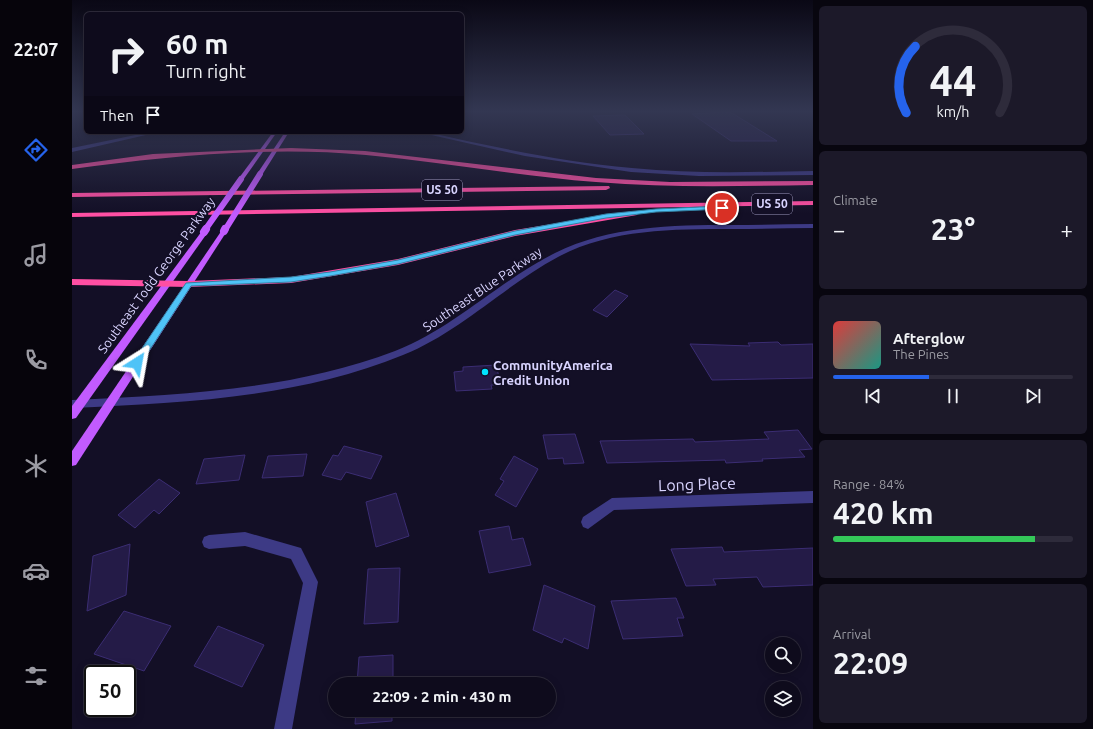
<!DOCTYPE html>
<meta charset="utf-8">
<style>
:root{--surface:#0e0b1c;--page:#1c1929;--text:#f1f3f6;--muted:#9b9ba3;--line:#2e2b3b;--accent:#2563eb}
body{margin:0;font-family:Ubuntu,sans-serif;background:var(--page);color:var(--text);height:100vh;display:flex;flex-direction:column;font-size:15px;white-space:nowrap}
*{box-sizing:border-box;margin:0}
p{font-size:13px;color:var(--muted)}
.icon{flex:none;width:22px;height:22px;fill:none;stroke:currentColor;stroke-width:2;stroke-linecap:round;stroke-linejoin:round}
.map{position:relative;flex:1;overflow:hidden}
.sheet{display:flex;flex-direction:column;gap:6px;padding:6px;background:#08060f;width:280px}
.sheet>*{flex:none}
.hud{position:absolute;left:12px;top:12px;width:380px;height:122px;border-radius:6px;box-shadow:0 2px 10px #0003,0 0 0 1px var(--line);background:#0e0b1c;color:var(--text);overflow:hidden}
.buttons{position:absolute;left:693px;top:637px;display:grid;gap:8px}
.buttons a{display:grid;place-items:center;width:36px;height:36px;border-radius:50%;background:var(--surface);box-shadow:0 2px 10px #0003,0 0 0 1px var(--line);font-size:20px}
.speed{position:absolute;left:12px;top:665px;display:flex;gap:8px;font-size:20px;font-weight:700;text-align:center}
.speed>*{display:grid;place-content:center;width:52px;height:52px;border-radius:50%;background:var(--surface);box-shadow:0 2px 10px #0003,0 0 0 1px var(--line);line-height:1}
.speed .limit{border:2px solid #111;border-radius:6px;background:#fff;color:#111}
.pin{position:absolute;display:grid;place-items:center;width:34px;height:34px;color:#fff;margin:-17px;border:2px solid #fff;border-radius:50%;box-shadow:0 1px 4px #0007}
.me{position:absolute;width:44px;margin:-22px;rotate:34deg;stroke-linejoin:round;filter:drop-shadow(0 0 3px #0008)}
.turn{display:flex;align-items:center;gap:14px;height:84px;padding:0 16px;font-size:18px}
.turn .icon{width:52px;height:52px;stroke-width:2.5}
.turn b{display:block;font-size:28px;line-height:34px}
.then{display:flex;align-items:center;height:38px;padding:0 16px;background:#0003;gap:8px;font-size:15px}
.big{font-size:30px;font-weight:600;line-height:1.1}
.sheet .tile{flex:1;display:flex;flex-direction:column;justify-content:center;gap:6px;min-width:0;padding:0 14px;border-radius:6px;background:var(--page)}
.sheet .dial{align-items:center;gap:0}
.dial svg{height:104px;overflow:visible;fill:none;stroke:var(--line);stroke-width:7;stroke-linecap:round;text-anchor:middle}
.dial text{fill:var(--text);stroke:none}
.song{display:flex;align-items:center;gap:12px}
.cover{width:48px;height:48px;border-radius:6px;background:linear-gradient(135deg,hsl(0 70% 55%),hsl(170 70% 35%))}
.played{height:4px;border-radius:2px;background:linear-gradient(90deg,var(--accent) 40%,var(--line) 40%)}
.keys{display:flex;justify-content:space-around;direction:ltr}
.heat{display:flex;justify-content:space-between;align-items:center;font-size:22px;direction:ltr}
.charge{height:6px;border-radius:3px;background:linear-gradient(90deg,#34c759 84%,var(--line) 0)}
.trip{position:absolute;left:256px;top:677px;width:228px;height:40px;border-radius:20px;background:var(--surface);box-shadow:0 2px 10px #0003,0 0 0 1px var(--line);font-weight:600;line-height:40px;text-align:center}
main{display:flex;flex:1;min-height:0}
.tabs{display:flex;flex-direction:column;width:72px;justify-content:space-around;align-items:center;background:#06040b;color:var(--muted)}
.tabs .icon{width:28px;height:28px}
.tabs .on{color:var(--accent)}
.tabs b{font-size:18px;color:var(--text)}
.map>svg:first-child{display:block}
.building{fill:#241b47;stroke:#3b2d73}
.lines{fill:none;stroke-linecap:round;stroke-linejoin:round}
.minor{fill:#3d3a85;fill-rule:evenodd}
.major{fill:#c25bff;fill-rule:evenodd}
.highway{fill:#ff4fa3;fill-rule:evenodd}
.major-bridge-far1{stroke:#c25bff;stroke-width:6}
.major-bridge{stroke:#c25bff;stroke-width:8}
.route{fill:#4fc3f7;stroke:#337fa1}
.poi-dot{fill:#00e5ff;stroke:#130f26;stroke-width:1.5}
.labels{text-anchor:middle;stroke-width:4;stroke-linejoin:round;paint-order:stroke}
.shield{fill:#130f26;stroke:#9e99be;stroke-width:1}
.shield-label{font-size:12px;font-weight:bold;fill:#d9d4ff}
.street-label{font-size:13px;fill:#d9d4ff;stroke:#130f26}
.poi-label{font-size:13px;font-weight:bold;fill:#d9d4ff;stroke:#130f26;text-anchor:start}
.near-street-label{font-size:16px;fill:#d9d4ff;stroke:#130f26}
</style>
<main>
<nav class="tabs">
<b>22:07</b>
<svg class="icon on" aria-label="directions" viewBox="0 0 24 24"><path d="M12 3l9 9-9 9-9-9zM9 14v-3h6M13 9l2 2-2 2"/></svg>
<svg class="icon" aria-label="music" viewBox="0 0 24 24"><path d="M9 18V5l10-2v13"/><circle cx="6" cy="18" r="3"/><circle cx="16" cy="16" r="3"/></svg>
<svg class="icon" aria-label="phone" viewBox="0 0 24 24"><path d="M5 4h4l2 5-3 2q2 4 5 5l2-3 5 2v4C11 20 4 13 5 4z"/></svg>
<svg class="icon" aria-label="climate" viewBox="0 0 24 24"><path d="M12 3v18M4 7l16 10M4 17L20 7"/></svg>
<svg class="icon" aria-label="car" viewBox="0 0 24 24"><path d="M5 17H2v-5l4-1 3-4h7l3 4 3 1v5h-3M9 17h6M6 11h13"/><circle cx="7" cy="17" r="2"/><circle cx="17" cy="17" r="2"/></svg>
<svg class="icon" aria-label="filters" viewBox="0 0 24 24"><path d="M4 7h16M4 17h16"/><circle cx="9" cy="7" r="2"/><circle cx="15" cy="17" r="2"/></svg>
</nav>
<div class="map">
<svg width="741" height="729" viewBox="0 0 741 729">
<rect width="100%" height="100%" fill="#130f26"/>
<!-- building -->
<g class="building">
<path d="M 651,112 L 660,113 L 705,141 L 659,141 L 620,114 Z"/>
<path d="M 553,115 L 572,134 L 538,135 L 521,116 Z"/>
<path d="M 543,290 L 556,296 L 535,317 L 521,310 Z"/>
<path d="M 706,342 L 709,345 L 741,344 L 741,378 L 640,380 L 618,344 L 678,346 L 676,343 Z"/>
<path d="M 424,365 L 429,385 L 419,385 L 420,389 L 384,391 L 382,372 L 391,371 L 391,367 Z"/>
<path d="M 726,430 L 740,449 L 727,450 L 733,457 L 690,459 L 691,461 L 654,463 L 653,460 L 535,463 L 528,441 L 621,439 L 623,442 L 697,439 L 692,432 Z"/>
<path d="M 503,434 L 512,463 L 492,464 L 491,458 L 476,459 L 471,435 Z"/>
<path d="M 272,446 L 310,456 L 299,479 L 274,472 L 269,480 L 250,475 L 261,455 L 266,456 Z"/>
<path d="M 235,454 L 231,476 L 190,478 L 196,456 Z"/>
<path d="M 173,455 L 167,480 L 124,484 L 132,459 Z"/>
<path d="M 442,456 L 466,469 L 444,507 L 423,495 L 432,481 L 428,479 Z"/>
<path d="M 87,479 L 108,493 L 87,514 L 82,510 L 63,528 L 46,515 Z"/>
<path d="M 324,493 L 337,536 L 304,547 L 294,502 Z"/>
<path d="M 437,526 L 440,540 L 451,538 L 459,565 L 417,573 L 407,531 Z"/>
<path d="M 58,544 L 54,595 L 15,611 L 21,556 Z"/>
<path d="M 650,547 L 652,552 L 741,548 L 741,585 L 691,587 L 685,577 L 641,579 L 644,585 L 614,586 L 599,549 Z"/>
<path d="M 328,568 L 326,622 L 292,624 L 296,569 Z"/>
<path d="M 472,585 L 523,606 L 516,649 L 492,638 L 490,643 L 461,630 Z"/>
<path d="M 604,598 L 612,618 L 605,618 L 611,636 L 551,639 L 539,601 Z"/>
<path d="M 52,611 L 99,626 L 72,671 L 22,654 Z"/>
<path d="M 146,626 L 192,645 L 170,687 L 122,666 Z"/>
<path d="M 321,655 L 321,684 L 285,684 L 287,657 Z"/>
<path d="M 284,710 L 320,710 L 320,721 L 283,724 Z"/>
</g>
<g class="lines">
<!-- minor -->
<g class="minor">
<path d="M 78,132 L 87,132 L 0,152 L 0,148 Z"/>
<path d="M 346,132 L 354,132 C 422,147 490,162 560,168 C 620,174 681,172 741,171 L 741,175 L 627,176 L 559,172 L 453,156 Z"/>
<path d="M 741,224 L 741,228 C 714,228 686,229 659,229 C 601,229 538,229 486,257 C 432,286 388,332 331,355 C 226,398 111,403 0,408 L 0,400 C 109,395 220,390 323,351 C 382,328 427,281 483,253 C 537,226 600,225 659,225 C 686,225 714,224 741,224 Z"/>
<path d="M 741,491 L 741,503 L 542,510 L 516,529 L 511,527 L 509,522 L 511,517 L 540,498 Z"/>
<path d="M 173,532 L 229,548 L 246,582 L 220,729 L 202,729 L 231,583 L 219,559 L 173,546 L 137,549 L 132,547 L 130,542 L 132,537 L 137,535 Z"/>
</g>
<!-- major -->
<g class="major">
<path d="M 201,132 L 205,132 L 171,180 L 167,180 L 167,178 Z"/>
<path d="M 213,132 L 217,132 L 190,175 L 186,175 L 185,174 Z"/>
<path d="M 150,230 L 155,231 L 4,465 L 0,466 L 0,451 Z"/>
<path d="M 130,231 L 136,232 L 4,418 L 0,419 L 0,406 Z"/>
</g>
<!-- highway -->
<g class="highway">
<path d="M 219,148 L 293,151 L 524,178 L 598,182 L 741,181 L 741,185 C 669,186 596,188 524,182 C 447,176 371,162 294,155 C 198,146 95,156 0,169 L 0,165 L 81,154 Z"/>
<path d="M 537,186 L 538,188 L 534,190 L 0,197 L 0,193 Z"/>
<path d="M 741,201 L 741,205 L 0,217 L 0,213 Z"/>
<path d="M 562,211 L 566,213 L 565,215 L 443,236 L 326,265 L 219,283 L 117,287 L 0,285 L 0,279 L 117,281 L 219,277 L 326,259 L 443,230 Z"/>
</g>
<!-- major-bridge-far1 -->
<g class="major-bridge-far1">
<path d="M 133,230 L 169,179"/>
<path d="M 153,230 L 188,174"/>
</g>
<!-- major-bridge -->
<g class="major-bridge">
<path d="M 152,231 L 153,229"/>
<path d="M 132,232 L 134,229"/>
</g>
</g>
<!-- sky -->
<linearGradient id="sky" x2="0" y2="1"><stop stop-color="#0a0815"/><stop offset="0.52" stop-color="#333752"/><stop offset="1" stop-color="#333752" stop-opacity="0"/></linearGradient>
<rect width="741" height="214" fill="url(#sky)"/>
<!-- route -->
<path class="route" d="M 650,206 L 652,207 L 652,209 L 584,212 L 534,218 L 443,235 L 326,264 L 258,276 L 219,282 L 119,286 L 68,365 L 62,365 L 60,363 L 114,283 L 219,277 L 258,272 L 326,260 L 443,231 L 534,214 L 584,209 Z"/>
<!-- markers -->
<circle class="poi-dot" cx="413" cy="372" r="4"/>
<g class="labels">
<!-- shield labels -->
<g class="shield">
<rect x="350" y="180" width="40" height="20" rx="3"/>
<rect x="680" y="194" width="40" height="20" rx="3"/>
</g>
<g class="shield-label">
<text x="370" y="194">US 50</text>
<text x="700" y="208">US 50</text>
</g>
<!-- street labels -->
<g class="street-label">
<text transform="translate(84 275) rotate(-54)" y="5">Southeast Todd George Parkway</text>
<text transform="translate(410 289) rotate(-34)" y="5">Southeast Blue Parkway</text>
</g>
<!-- poi labels -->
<g class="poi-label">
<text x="421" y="370">CommunityAmerica<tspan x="421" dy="15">Credit Union</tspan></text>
</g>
<!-- near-street labels -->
<g class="near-street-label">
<text transform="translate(625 484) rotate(-2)" y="6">Long Place</text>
</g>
</g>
</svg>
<div class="buttons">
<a><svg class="icon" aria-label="search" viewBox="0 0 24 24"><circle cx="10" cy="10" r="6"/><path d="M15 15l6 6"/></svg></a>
<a><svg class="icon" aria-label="layers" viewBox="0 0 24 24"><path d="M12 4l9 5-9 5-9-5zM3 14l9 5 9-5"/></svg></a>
</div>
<div class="speed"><div class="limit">50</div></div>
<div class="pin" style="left:650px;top:208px;background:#d93025"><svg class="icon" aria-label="arrive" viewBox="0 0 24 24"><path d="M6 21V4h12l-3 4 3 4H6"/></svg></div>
<svg class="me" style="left:65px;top:363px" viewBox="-20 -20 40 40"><path d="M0-17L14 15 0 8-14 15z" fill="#4fc3f7" stroke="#fff" stroke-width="4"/></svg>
<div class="trip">22:09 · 2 min · 430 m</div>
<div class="hud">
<div class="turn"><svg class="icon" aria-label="right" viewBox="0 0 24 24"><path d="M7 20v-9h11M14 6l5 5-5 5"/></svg><div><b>60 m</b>Turn right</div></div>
<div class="then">Then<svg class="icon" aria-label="arrive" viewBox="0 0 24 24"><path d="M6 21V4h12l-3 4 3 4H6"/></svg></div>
</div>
</div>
<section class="sheet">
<div class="tile dial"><svg viewBox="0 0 100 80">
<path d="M14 69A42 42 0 1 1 86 69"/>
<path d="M14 69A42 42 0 0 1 21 18" stroke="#2563eb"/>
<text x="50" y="56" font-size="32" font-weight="700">44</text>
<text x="50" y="72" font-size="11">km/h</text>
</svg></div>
<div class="tile"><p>Climate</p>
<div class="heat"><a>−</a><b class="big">23°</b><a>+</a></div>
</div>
<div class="tile">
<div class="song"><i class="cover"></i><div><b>Afterglow</b><p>The Pines</p></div></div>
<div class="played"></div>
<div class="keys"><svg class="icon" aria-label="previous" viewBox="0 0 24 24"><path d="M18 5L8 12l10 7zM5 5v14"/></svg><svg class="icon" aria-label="pause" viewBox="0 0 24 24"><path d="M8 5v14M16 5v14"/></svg><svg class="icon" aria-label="next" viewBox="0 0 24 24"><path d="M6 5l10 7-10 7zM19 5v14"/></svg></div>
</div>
<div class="tile"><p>Range · 84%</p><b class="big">420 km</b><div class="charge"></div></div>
<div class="tile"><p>Arrival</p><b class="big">22:09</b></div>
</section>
</main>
